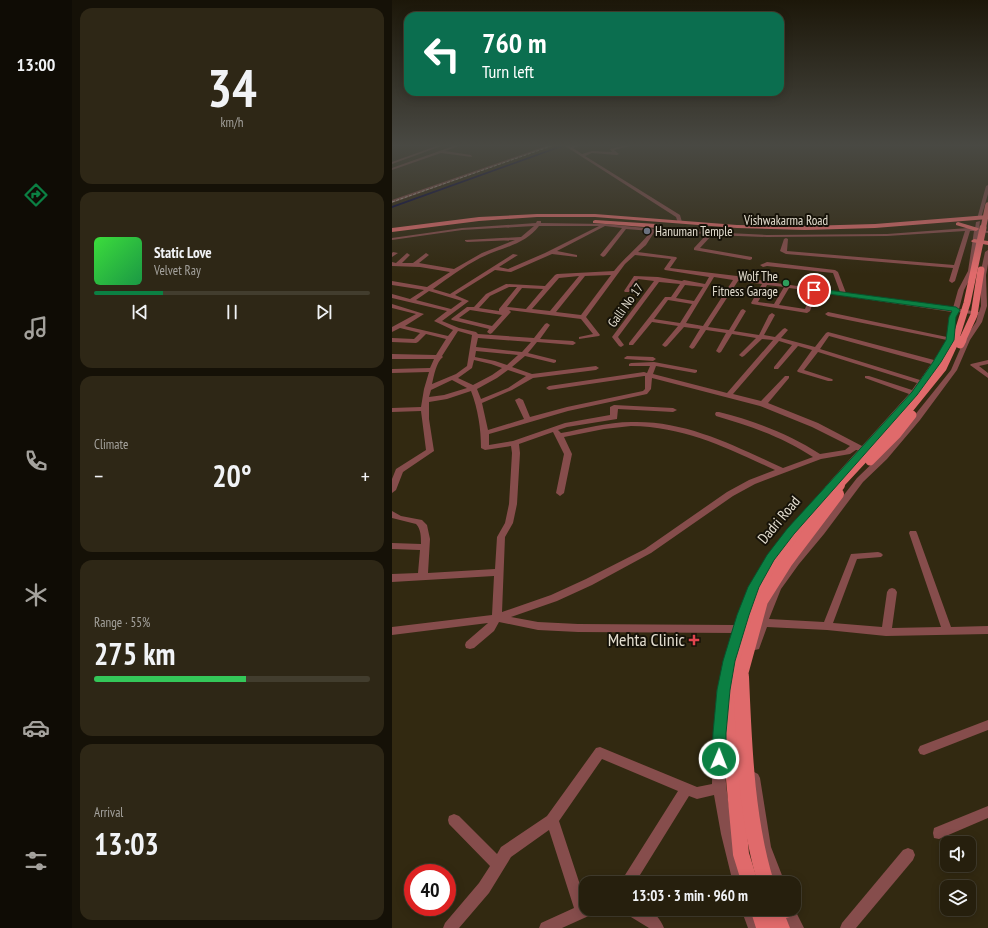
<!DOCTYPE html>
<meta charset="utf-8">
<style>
:root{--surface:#261f0d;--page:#2e2716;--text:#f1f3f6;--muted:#a4a29d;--line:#423d2e;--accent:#0b8043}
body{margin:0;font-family:"PT Sans Narrow",sans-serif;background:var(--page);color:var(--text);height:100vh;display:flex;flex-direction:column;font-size:15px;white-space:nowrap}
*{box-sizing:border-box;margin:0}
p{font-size:13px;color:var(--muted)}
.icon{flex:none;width:22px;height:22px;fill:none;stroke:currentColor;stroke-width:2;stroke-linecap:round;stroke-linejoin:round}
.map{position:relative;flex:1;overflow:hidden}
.panel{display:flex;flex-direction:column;gap:8px;padding:8px;background:#151107;width:320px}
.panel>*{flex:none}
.hud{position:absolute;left:12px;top:12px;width:380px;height:84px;border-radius:12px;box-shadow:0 2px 10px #0003,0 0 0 1px var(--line);background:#0b6e4f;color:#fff;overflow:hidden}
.fabs{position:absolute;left:548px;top:836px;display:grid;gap:8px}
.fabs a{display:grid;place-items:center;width:36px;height:36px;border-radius:8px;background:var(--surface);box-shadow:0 2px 10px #0003,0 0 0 1px var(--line);font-size:20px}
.speed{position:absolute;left:12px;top:864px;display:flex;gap:8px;font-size:20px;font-weight:700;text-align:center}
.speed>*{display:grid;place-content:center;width:52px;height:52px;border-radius:50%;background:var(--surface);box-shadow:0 2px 10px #0003,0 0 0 1px var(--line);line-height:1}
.speed .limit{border:6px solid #d22;background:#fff;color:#111}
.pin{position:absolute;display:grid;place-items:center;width:34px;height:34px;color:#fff;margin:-17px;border:2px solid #fff;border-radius:50%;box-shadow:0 1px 4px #0007}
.me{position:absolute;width:44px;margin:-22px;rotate:1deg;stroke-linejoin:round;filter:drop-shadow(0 0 3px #0008)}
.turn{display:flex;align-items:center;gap:14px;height:84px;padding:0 12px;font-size:18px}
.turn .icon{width:52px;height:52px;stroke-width:2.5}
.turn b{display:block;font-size:28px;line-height:34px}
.big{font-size:30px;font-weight:600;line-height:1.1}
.panel .widget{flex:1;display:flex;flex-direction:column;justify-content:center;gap:6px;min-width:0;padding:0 14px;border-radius:12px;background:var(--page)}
.panel .dial{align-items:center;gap:0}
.dial b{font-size:52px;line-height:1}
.song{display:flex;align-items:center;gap:12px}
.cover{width:48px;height:48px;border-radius:6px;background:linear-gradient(135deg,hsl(120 70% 55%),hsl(140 70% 35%))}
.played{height:4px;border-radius:2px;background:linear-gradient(90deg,var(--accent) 25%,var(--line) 25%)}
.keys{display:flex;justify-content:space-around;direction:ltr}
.heat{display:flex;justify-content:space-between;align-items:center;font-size:22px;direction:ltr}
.charge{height:6px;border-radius:3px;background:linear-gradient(90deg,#34c759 55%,var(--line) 0)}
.trip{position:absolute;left:187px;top:876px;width:222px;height:40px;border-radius:12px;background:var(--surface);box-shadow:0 2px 10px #0003,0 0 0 1px var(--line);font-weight:600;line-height:40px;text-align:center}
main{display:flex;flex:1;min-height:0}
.tabs{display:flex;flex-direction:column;width:72px;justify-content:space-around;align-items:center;background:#0f0c05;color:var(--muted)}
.tabs .icon{width:28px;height:28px}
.tabs .selected{color:var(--accent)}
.tabs b{font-size:18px;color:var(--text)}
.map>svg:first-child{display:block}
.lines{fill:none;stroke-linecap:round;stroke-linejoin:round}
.canal{fill:#00013f;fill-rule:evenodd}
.minor{fill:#864d4c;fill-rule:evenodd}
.major{fill:#e06a6b;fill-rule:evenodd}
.rail{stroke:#beb8a8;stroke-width:1;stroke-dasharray:3 1.5;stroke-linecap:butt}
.major-bridge-far4{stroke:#e06a6b;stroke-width:5.5}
.major-bridge-far3{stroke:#e06a6b;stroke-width:7}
.major-bridge-far2{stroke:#e06a6b;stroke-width:9}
.major-bridge-far1{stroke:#e06a6b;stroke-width:12}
.major-bridge{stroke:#e06a6b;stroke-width:16}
.route{fill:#0b8043;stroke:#07532c}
.worship-dot{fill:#6b7280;stroke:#161208;stroke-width:1.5}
.leisure-dot{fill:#2e9e5b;stroke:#161208;stroke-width:1.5}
.health-dot{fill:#e0444e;stroke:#161208;stroke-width:1.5}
.labels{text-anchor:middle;stroke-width:4;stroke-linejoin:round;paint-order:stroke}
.far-street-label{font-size:13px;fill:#e3ddcf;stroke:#161208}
.far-poi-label{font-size:13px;fill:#e3ddcf;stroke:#161208;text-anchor:start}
.street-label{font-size:15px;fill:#e3ddcf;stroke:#161208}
.near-poi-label{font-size:18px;fill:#e3ddcf;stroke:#161208;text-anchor:end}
</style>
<main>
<nav class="tabs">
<b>13:00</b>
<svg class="icon selected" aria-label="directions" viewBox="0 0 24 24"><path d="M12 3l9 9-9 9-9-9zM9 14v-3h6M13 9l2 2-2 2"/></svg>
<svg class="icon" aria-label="music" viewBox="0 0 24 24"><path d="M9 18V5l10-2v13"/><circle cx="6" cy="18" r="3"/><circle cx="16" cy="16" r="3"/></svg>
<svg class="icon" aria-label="phone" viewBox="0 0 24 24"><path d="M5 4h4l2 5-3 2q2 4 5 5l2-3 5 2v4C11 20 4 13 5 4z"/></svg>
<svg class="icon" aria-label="climate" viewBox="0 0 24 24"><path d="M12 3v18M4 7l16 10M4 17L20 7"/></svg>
<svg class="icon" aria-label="car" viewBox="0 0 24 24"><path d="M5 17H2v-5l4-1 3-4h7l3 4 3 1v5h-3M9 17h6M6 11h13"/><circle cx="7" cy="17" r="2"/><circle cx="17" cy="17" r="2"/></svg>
<svg class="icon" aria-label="filters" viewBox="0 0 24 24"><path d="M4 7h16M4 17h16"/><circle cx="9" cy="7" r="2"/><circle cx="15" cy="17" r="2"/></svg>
</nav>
<section class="panel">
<div class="widget dial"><b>34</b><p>km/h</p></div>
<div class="widget">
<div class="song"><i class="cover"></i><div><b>Static Love</b><p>Velvet Ray</p></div></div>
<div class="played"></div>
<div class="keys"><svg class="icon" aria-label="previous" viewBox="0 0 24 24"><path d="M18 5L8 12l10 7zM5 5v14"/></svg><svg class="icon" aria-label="pause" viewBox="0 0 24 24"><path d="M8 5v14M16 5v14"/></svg><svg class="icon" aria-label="next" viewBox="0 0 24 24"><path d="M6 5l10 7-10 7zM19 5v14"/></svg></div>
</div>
<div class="widget"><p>Climate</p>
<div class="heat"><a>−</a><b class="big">20°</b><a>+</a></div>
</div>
<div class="widget"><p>Range · 55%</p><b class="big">275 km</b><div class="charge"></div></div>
<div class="widget"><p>Arrival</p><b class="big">13:03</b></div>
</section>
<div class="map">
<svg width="596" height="928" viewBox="0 0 596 928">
<rect width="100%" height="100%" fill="#322911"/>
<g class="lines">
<!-- canal -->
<path class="canal" d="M 173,144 L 178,144 L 0,208 L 0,206 Z"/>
<!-- minor -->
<g class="minor">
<path d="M 50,144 L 55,144 L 0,164 L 0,162 Z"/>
<path d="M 67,144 L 72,144 L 53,151 L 79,155 L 80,157 L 49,153 L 0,170 L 0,168 Z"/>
<path d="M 160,144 L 165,144 L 0,203 L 0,200 Z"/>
<path d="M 170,144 L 174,144 L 179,147 L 186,144 L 191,144 L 181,148 L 190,154 L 200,151 L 220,152 L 218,149 L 239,144 L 245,144 L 222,150 L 227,154 L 225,155 L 200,153 L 193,156 L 288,215 L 290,222 L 286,223 L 284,217 Z"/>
<path d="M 553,144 L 559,144 L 552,146 Z"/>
<path d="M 596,185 L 596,194 L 589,218 L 585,219 L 594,186 Z"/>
<path d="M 145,221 L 149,221 L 149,223 L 213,224 L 274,230 L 375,235 L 495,234 L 576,228 L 583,229 L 584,222 L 588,221 L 587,229 L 596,231 L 596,233 L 587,232 L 582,271 L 572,290 L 567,309 L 587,312 L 589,306 L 588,275 L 593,252 L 596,250 L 596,264 L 594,275 L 595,306 L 590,322 L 578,340 L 565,370 L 528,420 L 495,459 L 471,482 L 432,534 L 407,564 L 389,589 L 377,619 L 432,622 L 459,554 L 486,552 L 489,553 L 491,555 L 489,557 L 465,559 L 441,623 L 490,627 L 495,592 L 497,589 L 500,588 L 503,589 L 505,592 L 500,628 L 549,627 L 517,533 L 518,531 L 524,531 L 525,533 L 559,627 L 596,626 L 596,634 L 494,636 L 435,630 L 375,627 L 367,649 L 363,650 L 359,649 L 358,646 L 368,617 L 382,585 L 465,478 L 489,455 L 522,416 L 559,370 L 572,340 L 584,322 L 586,315 L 566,312 L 563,317 L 561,340 L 547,362 L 548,363 L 545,365 L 534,381 L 538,384 L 537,385 L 531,385 L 524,394 L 440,489 L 437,490 L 433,487 L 466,450 L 464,450 L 458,454 L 429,459 L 363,484 L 341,496 L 259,553 L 200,585 L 165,601 L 119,617 L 146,622 L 186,624 L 343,625 L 345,620 L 349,619 L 353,620 L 354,623 L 353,625 L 356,626 L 357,629 L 356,632 L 351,633 C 346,652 340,670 337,689 C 325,759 336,816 355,883 L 341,883 L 329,834 L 322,795 L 305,799 L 297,796 L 243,883 L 228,883 L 286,791 L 210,759 L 167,821 L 194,903 L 194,909 L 203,909 L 201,914 L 170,928 L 147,928 L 149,923 L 182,908 L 157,830 L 119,857 L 97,893 L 67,928 L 51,928 L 53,923 L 87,883 L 98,866 L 57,824 L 56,820 L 57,816 L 62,814 L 67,816 L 105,854 L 109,847 L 155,816 L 204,748 L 208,747 L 305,787 L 320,784 L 321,738 L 325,690 L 341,633 L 186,632 L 146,630 L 107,622 L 102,631 L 82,648 L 78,649 L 74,648 L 73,645 L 74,642 L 96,623 L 0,635 L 0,627 L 100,615 L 102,576 L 0,582 L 0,574 L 26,573 L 28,550 L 0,549 L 0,543 L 29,544 C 29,537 29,529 24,524 L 0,518 L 0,511 L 9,516 L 30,520 L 35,525 L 38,539 L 36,573 L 103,569 L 105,537 L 113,523 L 117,504 L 120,453 L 119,446 L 93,450 L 89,448 C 89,429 86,409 79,391 L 55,399 L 37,402 L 37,419 L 42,451 L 11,472 L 4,490 L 0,493 L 0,479 L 4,469 L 34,450 L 29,411 L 0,412 L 0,408 L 29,407 L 32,389 L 37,372 L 0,373 L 0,369 L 38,368 L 42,359 L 0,359 L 0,354 L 44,355 L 54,339 L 34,334 L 26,342 L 24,343 L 0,342 L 0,338 L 22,339 L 28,333 L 8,328 L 0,332 L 0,327 L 24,314 L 0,308 L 0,304 L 32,314 L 13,326 L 56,336 L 61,330 L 42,321 L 55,311 L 0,298 L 0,294 L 18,299 L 32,290 L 0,285 L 0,281 L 35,287 L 58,272 L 28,267 L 0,266 L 0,262 L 4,263 L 15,253 L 18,255 L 10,263 L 21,263 L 34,253 L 37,255 L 27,263 L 62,269 L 90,253 L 123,240 L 75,242 L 73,241 L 73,240 L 129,237 L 142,226 L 70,230 L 0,240 L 0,238 L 70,228 L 144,223 ZM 147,226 L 207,226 L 153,253 L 116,269 L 107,267 L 126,255 L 121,254 L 58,294 L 41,289 C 56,278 71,267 88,258 C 108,248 133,245 147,226 ZM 213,226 L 230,228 L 208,255 L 211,257 L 213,256 L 234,229 L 259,231 C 248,246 233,257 222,271 L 165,274 L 163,275 L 153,286 L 114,284 L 94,294 L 82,307 L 75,307 L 59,319 L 60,320 L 97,329 L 95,332 L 98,334 L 100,333 L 118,313 L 119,312 L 117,310 L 189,319 L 201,334 L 187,337 L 187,339 L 207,336 L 208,335 L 194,317 L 233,264 L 243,255 L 279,259 L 272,269 L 273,270 L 317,277 L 313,284 L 292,280 L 290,281 L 266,277 L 242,276 L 232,291 L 233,292 L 237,292 L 246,279 L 262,281 L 220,337 L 227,346 L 229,347 L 232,345 L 226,337 L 267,282 L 288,284 L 279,297 L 273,297 L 237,343 L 237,345 L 241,345 L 260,322 L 286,326 L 270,345 L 273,347 L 275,346 L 292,327 L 308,329 L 297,347 L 300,349 L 302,348 L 314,330 L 334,333 L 324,351 L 327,353 L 329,352 L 340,334 L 364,338 L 347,355 L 350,357 L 352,356 L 370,339 L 381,340 L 335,393 L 261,374 L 264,366 L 303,373 L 305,372 L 305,370 L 262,362 L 239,363 L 237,364 L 237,366 L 258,366 L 255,373 L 252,372 L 157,386 L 154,388 L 157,390 L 252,376 L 253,376 L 253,389 L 251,391 L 175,407 L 138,417 L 131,400 L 127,398 L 123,400 L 132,419 L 96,430 L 90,403 L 120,390 L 141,378 L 204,370 L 207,368 L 204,366 L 140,374 L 120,367 L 133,356 L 162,363 L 164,362 L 164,360 L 136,353 L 145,342 L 181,345 L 184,343 L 181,341 L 148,339 L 158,325 L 155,323 L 153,324 L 142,338 L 86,334 L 84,332 L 67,328 L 50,321 L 77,301 L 63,295 L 103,270 L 119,272 L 160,254 L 185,257 L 185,255 L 165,251 ZM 263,231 L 315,234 L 302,248 L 302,250 L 358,260 L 360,259 L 360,257 L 308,248 L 320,235 L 375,237 L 495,236 L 573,231 L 562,265 L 395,251 L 396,239 L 394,238 L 392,239 L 388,251 L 394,254 L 561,268 L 557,281 L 560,283 L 563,281 L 578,231 L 582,231 L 576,271 L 566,290 L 561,308 L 454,293 L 446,272 L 443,270 L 375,262 L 368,265 L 371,267 L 375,266 L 441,273 L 448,292 L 377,282 L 374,280 L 372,281 L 345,276 L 278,268 L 285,258 L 284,257 L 246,252 L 254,245 ZM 219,275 L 189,315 L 164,312 L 193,276 ZM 187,276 L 158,311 L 140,309 L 167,278 ZM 322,277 L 341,280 L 311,326 L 294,323 ZM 346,281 L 370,284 L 359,303 L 360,304 L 415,313 L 418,311 L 425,292 L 560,312 L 557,317 L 555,337 L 436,312 L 433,314 L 436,316 L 555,340 L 542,360 L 436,332 L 434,333 L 423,347 L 389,338 L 396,330 L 393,328 L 391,329 L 383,337 L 372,335 L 383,315 L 380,313 L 377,315 L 367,335 L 342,331 L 354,311 L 351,309 L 349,310 L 337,330 L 316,327 ZM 293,285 L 311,287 L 302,301 L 284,298 ZM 375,285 L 392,287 L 382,304 L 366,302 ZM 117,287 L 125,287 L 107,309 L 107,311 L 87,308 L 98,296 ZM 130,288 L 151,289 L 134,309 L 115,307 ZM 397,288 L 420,291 L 413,309 L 387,305 ZM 37,291 L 70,301 L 59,309 L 24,300 ZM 276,300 L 300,304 L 288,323 L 262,319 ZM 78,310 L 110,315 L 100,326 L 67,318 ZM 66,331 L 80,335 L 75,366 L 64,374 L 40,384 C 42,376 44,362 51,357 L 50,356 ZM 437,336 L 539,364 L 528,380 L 428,349 ZM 86,338 L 139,342 L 130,352 L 84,347 ZM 387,341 L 400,345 L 382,367 L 382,369 L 386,369 L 406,346 L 420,350 L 405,371 L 406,372 L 436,381 L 440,381 L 441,380 L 440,379 L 412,370 L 426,352 L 525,383 L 520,390 L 477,376 L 473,376 L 473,378 L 517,394 L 470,446 L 426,423 L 376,403 L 397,378 L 397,376 L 393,376 L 369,401 L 341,394 ZM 84,351 L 126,355 L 115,365 L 103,361 L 83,357 ZM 82,360 L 99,364 L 110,368 L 100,375 L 81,385 L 66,378 L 80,368 ZM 116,370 L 134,376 L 116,388 L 89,399 L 85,389 L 105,378 ZM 260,378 L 368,406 L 420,427 L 458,446 L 453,450 L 428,454 C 397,434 363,421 327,412 L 324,412 L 323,414 L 324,416 C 358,426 391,437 421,457 L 391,468 C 343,446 294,420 239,422 C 216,422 192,429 169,433 L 166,430 L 175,427 L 225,419 L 226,409 L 281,412 L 285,410 L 281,408 L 222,405 L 218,407 L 218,415 L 173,423 L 121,441 L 97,445 L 97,434 L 176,411 L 255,394 L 259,389 ZM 60,380 L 75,388 L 52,395 L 37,397 L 39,390 ZM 239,426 C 295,427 334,448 383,470 L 357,480 L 335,492 L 253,549 L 194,579 L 159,595 L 110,612 L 113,537 L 121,523 L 125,504 L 128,453 L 127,444 L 161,432 L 172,454 L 164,493 L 168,496 L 172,493 L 180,454 L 172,437 L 212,429 Z"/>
<path d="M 1,252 L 6,253 L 0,257 L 0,253 Z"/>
<path d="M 235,356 L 261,357 L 264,359 L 261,361 L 233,359 L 232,358 Z"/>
<path d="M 596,360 L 596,364 L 587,366 L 596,373 L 596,378 L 578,365 L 579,364 Z"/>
<path d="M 410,516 L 413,517 L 414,519 L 382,560 L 371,579 L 359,605 L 356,606 L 353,605 L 351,602 C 362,575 378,551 397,528 C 400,524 404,518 410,516 Z"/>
<path d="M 596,720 L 596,730 L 532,755 L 528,754 L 526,750 L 528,746 Z"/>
<path d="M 362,772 L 366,774 L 368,778 L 379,847 L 393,883 L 379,883 L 365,847 L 356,778 L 358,774 Z"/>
<path d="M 596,806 L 596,818 L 547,839 L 542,838 L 541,833 L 542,828 Z"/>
<path d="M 516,848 L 521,850 L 523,855 L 521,860 L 464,928 L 448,928 L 450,923 L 511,850 Z"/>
<path d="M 402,908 L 412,928 L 397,928 L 388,909 L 402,909 Z"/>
<path d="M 232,909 C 251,909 264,908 272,928 L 257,928 L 234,914 Z"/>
<path d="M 349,909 L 363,909 L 370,928 L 356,928 Z"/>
</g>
<!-- major -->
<g class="major">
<path d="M 145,214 L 203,214 L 345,225 L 413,226 L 483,224 L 596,215 L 596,219 L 483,228 L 413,230 L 345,228 L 203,217 L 145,217 L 87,221 L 0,232 L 0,228 L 87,217 Z"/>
<path d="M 203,220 L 265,224 L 268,226 L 265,228 L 201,223 L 201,221 Z"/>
<path d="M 566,222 L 586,228 L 587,229 L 584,231 L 564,225 L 564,223 Z"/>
<path d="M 582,239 L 596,241 L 596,245 L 580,242 L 579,241 Z"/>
<path d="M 402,904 L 405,910 L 402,916 L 394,918 L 398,928 L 364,928 L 358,909 L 402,909 Z"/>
</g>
<!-- rail -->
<path class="rail" d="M 0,202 L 165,144"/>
<!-- major-bridge-far4 -->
<path class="major-bridge-far4" d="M 591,229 L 596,205"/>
<!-- major-bridge-far3 -->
<g class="major-bridge-far3">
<path d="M 563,341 L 575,303 L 591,228"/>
<path d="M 570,341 L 582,315 L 589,270"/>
</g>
<!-- major-bridge-far2 -->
<g class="major-bridge-far2">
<path d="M 568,344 L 570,340"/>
<path d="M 478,461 L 505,434 L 520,415"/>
<path d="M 446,486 L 512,415 L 550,368 L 563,340"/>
</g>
<!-- major-bridge-far1 -->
<g class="major-bridge-far1">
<path d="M 341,678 L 358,609 L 380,566 L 421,513 L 447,485"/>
<path d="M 349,678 L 370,601 L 394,563 L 446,494"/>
</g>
<!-- major-bridge -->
<g class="major-bridge">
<path d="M 341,677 L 337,712 L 340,757 L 349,854 L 358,883"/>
<path d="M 349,677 C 352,745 354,818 374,883"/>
</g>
</g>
<!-- sky -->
<linearGradient id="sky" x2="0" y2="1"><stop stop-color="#1c1709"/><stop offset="0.53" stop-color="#494943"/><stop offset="1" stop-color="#494943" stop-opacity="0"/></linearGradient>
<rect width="596" height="274" fill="url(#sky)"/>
<!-- route -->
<path class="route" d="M 420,288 L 564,307 L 568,310 L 564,317 L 562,340 L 549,362 L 525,395 L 402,534 L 382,560 L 367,587 L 357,615 L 343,661 L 338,690 L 334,733 L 334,759 L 332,763 L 327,765 L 322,763 L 320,759 L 321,733 L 325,690 L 331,661 L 345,615 L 356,587 L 375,555 L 395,529 L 520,392 L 541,362 L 554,340 L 557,317 L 560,311 L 422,292 L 419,290 Z"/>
<!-- markers -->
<circle class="worship-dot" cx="255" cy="231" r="4"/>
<circle class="leisure-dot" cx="394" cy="283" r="4"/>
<path class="health-dot" d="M300 634h4v4h4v4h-4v4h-4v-4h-4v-4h4z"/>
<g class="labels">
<!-- far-street labels -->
<g class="far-street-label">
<text x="394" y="225">Vishwakarma Road</text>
<text transform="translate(233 305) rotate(-54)" y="5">Galli No 17</text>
</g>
<!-- far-poi labels -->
<g class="far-poi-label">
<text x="263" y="236">Hanuman Temple</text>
<text x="386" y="281" text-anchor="end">Wolf The<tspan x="386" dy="15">Fitness Garage</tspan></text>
</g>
<!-- street labels -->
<g class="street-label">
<text transform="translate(387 520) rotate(-50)" y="5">Dadri Road</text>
</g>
<!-- near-poi labels -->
<g class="near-poi-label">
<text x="293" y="646">Mehta Clinic</text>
</g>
</g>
</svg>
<div class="fabs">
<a><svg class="icon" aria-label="sound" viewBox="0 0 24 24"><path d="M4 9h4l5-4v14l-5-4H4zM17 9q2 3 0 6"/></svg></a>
<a><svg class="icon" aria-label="layers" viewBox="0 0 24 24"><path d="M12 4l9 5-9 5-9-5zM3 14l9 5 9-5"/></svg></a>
</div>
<div class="speed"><div class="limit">40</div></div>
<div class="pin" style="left:422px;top:290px;background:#d93025"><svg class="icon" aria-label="arrive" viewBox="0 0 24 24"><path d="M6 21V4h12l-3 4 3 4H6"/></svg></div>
<svg class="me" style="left:327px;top:759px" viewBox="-20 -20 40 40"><circle r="17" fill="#0b8043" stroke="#fff" stroke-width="3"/><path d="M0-11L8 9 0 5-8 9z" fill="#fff"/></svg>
<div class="trip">13:03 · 3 min · 960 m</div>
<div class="hud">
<div class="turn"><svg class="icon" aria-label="left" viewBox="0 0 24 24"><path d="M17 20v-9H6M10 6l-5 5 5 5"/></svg><div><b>760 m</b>Turn left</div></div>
</div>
</div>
</main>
